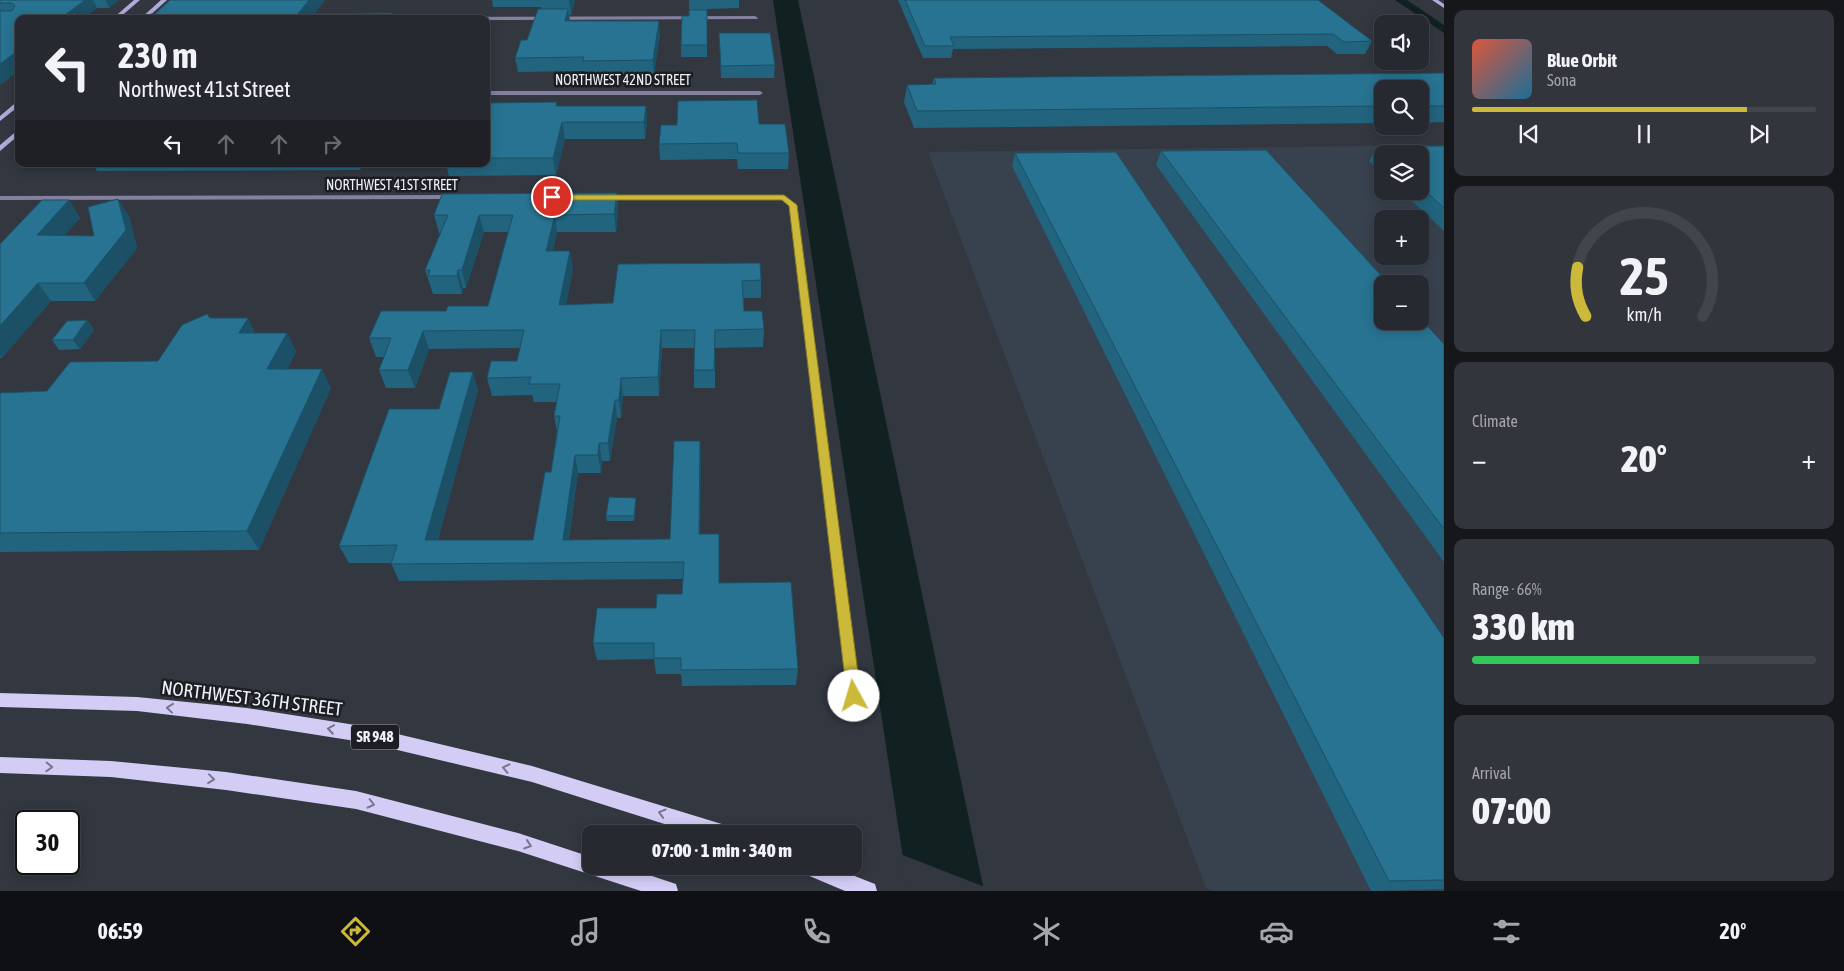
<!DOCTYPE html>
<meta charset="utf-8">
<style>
:root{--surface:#262930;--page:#32353c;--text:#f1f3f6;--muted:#a4a6ab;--line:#42454c;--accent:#ccb939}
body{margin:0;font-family:"Asap Condensed",sans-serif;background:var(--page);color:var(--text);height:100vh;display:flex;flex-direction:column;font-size:19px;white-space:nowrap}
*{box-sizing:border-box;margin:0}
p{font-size:16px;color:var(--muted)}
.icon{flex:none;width:28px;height:28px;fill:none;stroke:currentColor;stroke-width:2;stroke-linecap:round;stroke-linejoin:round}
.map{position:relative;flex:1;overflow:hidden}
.side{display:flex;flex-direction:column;gap:10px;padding:10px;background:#15171a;width:400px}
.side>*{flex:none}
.hud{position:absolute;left:15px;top:15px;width:475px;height:152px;border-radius:10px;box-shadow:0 2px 12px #0003,0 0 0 1px var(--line);background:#262930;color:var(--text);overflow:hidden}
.buttons{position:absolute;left:1374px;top:15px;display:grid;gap:10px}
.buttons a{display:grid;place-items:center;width:55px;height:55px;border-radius:10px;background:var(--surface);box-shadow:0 2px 12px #0003,0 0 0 1px var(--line);font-size:25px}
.speed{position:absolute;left:15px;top:810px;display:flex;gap:10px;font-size:25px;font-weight:700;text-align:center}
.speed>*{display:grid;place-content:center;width:65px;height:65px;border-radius:50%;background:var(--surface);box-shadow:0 2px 12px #0003,0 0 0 1px var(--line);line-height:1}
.speed .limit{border:2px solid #111;border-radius:8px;background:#fff;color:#111}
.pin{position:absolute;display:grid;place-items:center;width:42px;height:42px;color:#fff;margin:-21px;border:2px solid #fff;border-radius:50%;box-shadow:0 1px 5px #0007}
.me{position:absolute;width:55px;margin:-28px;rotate:354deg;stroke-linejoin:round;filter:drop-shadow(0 0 4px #0008)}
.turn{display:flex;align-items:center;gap:18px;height:105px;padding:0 20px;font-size:22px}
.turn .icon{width:65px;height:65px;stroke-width:2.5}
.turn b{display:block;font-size:35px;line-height:42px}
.lanes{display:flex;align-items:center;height:48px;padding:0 20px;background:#0003;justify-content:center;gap:25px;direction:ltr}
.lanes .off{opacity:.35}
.big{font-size:38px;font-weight:800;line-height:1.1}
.side .widget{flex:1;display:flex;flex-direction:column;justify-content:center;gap:8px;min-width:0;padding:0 18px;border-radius:10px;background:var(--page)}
.side .dial{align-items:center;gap:0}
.dial svg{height:130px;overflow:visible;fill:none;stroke:var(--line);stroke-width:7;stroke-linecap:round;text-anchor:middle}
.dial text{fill:var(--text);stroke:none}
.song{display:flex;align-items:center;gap:15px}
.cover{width:60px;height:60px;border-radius:8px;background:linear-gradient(135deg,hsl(10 70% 55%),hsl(200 70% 35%))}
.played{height:5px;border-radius:2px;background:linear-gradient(90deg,var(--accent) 80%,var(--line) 80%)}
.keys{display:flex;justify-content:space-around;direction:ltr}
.heat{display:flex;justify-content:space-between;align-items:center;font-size:28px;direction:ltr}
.charge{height:8px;border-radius:4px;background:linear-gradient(90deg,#34c759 66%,var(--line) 0)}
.trip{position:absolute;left:582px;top:825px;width:280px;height:50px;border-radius:10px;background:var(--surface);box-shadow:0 2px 12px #0003,0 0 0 1px var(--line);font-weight:800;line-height:50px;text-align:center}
.menu{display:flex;height:80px;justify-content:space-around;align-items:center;background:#0f1013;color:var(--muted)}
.menu .icon{width:35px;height:35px}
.menu .current{color:var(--accent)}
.menu b{font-size:22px;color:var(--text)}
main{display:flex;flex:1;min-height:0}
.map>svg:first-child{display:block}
.built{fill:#38414e;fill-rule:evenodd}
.water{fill:#112121}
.pier{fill:#323740}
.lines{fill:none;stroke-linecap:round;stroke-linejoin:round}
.canal{fill:#112121;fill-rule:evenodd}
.street{fill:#8580a0;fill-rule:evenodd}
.secondary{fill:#b2a9dc;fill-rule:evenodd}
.primary{fill:#d3ccf4;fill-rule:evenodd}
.wall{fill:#22637d}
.shaded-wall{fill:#1b5066}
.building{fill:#277391;stroke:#1b5066}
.oneway{stroke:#78758c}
.route{fill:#ccb939;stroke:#857825}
.labels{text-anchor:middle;stroke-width:5;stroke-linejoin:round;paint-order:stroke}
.far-street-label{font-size:14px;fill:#eef2f8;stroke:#1c1e23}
.shield{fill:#1c1e23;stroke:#afb2b8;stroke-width:1}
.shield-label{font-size:15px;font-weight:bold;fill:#eef2f8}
.near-street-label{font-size:19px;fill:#eef2f8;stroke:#1c1e23}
</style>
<main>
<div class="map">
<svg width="1444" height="891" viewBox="0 0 1444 891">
<rect width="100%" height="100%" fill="#323740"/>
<!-- built -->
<path class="built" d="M 1444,145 L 1444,891 L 1213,891 L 1206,888 L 928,152 ZM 1382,154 L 1420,154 L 1420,191 L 1382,191 ZM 1382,219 L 1420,219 L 1420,256 L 1382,256 ZM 1382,284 L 1420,284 L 1420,321 L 1382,321 Z"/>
<!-- water -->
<path class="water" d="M 773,0 L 798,0 L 984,891 L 908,891 Z"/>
<!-- pier -->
<path class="pier" d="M 900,854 L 985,887 L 986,891 L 906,891 Z"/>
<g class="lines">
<!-- canal -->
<path class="canal" d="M 1395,0 L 1407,0 L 1444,25 L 1444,33 Z"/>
<!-- street -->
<g class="street">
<path d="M 755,16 L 758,18 L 757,19 L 486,20 L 486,19 L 371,19 L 374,17 Z"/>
<path d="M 486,91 L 760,91 L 763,93 L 760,95 L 486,95 Z"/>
<path d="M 454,195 L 457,195 L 457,199 L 0,200 L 0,196 Z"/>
<path d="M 601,196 L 784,196 L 797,205 L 860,696 L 858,700 L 854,702 L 850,700 L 848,696 L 789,206 L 782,200 L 601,200 Z"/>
</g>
<!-- secondary -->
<g class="secondary">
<path d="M 134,0 L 140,0 L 118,19 L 112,19 Z"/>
<path d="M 161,0 L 167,0 L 146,19 L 140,19 Z"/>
<path d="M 1432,0 L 1438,0 L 1444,4 L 1444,8 Z"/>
<path d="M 19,100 L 19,106 L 0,121 L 0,116 Z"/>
<path d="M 19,129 L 19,135 L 0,151 L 0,145 Z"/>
</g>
<!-- primary -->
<g class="primary">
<path d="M 0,693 L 137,697 L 247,708 L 368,727 L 532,766 L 725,825 L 731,828 L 734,834 L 696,834 L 532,782 L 368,743 L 247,724 L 137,711 L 0,707 Z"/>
<path d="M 0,757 L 111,761 L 226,772 L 356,791 L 518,833 L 591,857 L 591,866 L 622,866 L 676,884 L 678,891 L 641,891 L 518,851 L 356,809 L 226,790 L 111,777 L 0,773 Z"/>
<path d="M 797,866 L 829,866 L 875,884 L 877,891 L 845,891 L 800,872 Z"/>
</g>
</g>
<!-- wall -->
<g class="wall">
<path d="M 0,0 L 119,0 L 109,8 L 97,8 L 83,19 L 19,19 L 19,70 L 0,85 Z"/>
<path d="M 492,0 L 575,0 L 571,15 L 569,15 L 570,21 L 660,34 L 654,74 L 584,75 L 584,71 L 518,72 L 515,58 L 527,40 L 541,9 L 541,7 L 493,7 Z"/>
<path d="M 689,0 L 739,0 L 739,8 L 707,9 L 707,57 L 681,57 L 681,45 L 689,16 Z"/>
<path d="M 898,0 L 1318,0 L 1372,41 L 1365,54 L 1337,54 L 1327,46 L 953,49 L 951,58 L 923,58 Z"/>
<path d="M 719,33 L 775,65 L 774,78 L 721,78 Z"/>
<path d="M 1444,73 L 1444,122 L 1420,123 L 1420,89 L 1382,89 L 1382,123 L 914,128 L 904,102 L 907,85 L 932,85 L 934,78 Z"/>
<path d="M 486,103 L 558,106 L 646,106 L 647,123 L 645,139 L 565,139 L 556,175 L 449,176 L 446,164 L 486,164 Z"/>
<path d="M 759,124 L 789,153 L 788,169 L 738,169 L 737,159 L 660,160 L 659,144 Z"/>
<path d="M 1444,146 L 1444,231 L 1401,191 L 1420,191 L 1420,154 L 1382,154 L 1382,174 L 1369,161 L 1377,147 Z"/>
<path d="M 1161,151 L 1444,344 L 1444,562 L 1156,165 Z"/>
<path d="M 1015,153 L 1444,638 L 1444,889 L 1371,891 L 1012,166 Z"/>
<path d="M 93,164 L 363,164 L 360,170 L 97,171 Z"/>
<path d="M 617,193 L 618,211 L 616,232 L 557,232 L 553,251 L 570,251 L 573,269 L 566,305 L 613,303 L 618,264 L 761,280 L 761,298 L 744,298 L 744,311 L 764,329 L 763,347 L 715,348 L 715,388 L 694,388 L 694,348 L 662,348 L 659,396 L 623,396 L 621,418 L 617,418 L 610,461 L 602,461 L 601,473 L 578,473 L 569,540 L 670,539 L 700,441 L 700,534 L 719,583 L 798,669 L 796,685 L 682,686 L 681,674 L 656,674 L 654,659 L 597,660 L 593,643 L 656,608 L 682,594 L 683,579 L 399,581 L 391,563 L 349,563 L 339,546 L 439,409 L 478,390 L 438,540 L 533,540 L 551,472 L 557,432 L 554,416 L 557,402 L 534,402 L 532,395 L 492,396 L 487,378 L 517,361 L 520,348 L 429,349 L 415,388 L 386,388 L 379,370 L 384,357 L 376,357 L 369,338 L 446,311 L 488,306 L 508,232 L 484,232 L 466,288 L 463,288 L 462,294 L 433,294 L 425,270 L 441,233 L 439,233 L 434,215 Z"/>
<path d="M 69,200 L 80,218 L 64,235 L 94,236 L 129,216 L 137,248 L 95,301 L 51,301 L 2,358 L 0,358 L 0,244 Z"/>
<path d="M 210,318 L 255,333 L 287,333 L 296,352 L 287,369 L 331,388 L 259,550 L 0,552 L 0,393 L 47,391 L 158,361 Z"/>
<path d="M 87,320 L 94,330 L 80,349 L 59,350 L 52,340 Z"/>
<path d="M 636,502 L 634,521 L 607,521 L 606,516 Z"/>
</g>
<!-- shaded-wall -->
<g class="shaded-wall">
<path d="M 85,0 L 93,0 L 97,8 L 83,19 L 60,19 Z"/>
<path d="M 106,0 L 119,0 L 109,8 Z"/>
<path d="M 309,0 L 325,0 L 311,19 L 298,14 Z"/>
<path d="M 569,0 L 575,0 L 571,15 Z"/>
<path d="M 568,9 L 570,22 L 565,21 Z"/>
<path d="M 392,13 L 393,19 L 388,19 Z"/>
<path d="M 659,21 L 660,34 L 654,74 L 653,60 Z"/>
<path d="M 19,50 L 19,70 L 0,85 L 0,64 Z"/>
<path d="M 646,106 L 647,123 L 645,139 L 644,122 Z"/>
<path d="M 562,122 L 565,139 L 556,175 L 553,158 Z"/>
<path d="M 358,164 L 363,164 L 360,170 Z"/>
<path d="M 617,193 L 618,211 L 616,232 L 614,214 Z"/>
<path d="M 118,199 L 129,216 L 137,248 L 95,301 L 84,283 Z"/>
<path d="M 69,200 L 80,218 L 49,253 L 37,235 Z"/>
<path d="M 479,215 L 484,232 L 466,288 L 462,270 Z"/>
<path d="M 555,215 L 557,232 L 550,269 L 546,251 Z"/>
<path d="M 570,251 L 573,269 L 562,323 L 559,305 Z"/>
<path d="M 458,270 L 463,288 L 462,294 L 457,276 Z"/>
<path d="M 38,283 L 51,301 L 2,358 L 0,355 L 0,326 Z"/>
<path d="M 248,318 L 257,337 L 239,333 Z"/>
<path d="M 87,320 L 94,330 L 80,349 L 73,340 Z"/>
<path d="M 661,330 L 662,348 L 659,396 L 658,377 Z"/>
<path d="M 423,331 L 429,349 L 415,388 L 408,370 Z"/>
<path d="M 287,333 L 296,352 L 277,388 L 267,369 Z"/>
<path d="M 322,369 L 331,388 L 259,550 L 247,531 Z"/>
<path d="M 473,372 L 478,390 L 433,558 L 425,540 Z"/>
<path d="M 621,378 L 623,396 L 621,418 L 619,400 Z"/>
<path d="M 615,400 L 617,418 L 610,461 L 608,443 Z"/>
<path d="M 700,441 L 701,459 L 700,551 L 699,534 Z"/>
<path d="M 599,443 L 602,461 L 601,473 L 598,455 Z"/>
<path d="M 575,455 L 578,473 L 566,558 L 563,540 Z"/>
</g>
<!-- building -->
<g class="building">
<path d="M 0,0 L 85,0 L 60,19 L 19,19 L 19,50 L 0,64 L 0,11 L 12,11 L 15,6 L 12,3 L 0,3 Z"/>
<path d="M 170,0 L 309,0 L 298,14 L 392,13 L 388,19 L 146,19 L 151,14 L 155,14 Z"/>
<path d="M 905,0 L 1318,0 L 1372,41 L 1344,42 L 1333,34 L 950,37 L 954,46 L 925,46 Z"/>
<path d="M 538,9 L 568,9 L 565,21 L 659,21 L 653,60 L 583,61 L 584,57 L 515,58 L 521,40 L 527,40 Z"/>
<path d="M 689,10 L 707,10 L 707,45 L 681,45 L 682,16 L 689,16 Z"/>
<path d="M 719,33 L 770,33 L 775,65 L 721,66 Z"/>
<path d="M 1444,73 L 1444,106 L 1420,106 L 1420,89 L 1382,89 L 1382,106 L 917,111 L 907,85 L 936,84 L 934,78 Z"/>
<path d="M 757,100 L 759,124 L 785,124 L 789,153 L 738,153 L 737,143 L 659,144 L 661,125 L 677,125 L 678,101 Z"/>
<path d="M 557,102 L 556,106 L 646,106 L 644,122 L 562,122 L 553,158 L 486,158 L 486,103 Z"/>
<path d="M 1444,146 L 1444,208 L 1420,186 L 1420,154 L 1384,154 L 1377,147 Z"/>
<path d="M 1266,150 L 1389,284 L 1382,284 L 1382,321 L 1420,321 L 1420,318 L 1444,344 L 1444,529 L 1161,151 Z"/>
<path d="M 1116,152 L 1444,638 L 1444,880 L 1389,881 L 1015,153 Z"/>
<path d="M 617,193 L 614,214 L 555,215 L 546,251 L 570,251 L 559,305 L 613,303 L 618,264 L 760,263 L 761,280 L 742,281 L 744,311 L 762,311 L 764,329 L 715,330 L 714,370 L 694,370 L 695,330 L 661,330 L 658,377 L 621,378 L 619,400 L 615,400 L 608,443 L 599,443 L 598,455 L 575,455 L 563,540 L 670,539 L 674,441 L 700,441 L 699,534 L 719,534 L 719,583 L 791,582 L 798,669 L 681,670 L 681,658 L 654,658 L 654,643 L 593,643 L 597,608 L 656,608 L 657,594 L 682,594 L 684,562 L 391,564 L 397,545 L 339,546 L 389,409 L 439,409 L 450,372 L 473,372 L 425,540 L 533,540 L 545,472 L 551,472 L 560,416 L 554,416 L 560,384 L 529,384 L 531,377 L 487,378 L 491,361 L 517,361 L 524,330 L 423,331 L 408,370 L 379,370 L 391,338 L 369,338 L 381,311 L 446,311 L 448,306 L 488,306 L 513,215 L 479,215 L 462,270 L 458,270 L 457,276 L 428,276 L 430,270 L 425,270 L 448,215 L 434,215 L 442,194 Z"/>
<path d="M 118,199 L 126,230 L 84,283 L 38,283 L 0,326 L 0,244 L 42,200 L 69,200 L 37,235 L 94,236 L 88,207 Z"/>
<path d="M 207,314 L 210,318 L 248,318 L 239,333 L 287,333 L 267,369 L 322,369 L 247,531 L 0,533 L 0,393 L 47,391 L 70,362 L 158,361 L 182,325 Z"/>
<path d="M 87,320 L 73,340 L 52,340 L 67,321 Z"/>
<path d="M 609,497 L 636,498 L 634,516 L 606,516 Z"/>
</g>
<!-- one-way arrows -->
<defs><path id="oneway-chevron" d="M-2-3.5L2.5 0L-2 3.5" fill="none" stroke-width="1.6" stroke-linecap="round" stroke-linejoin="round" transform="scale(1.25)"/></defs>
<g class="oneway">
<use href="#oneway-chevron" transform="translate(170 708) rotate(-174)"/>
<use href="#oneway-chevron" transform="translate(331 729) rotate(-171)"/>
<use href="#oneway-chevron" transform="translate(49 767) rotate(2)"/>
<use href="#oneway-chevron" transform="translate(506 768) rotate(-167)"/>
<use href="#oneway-chevron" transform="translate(211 779) rotate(6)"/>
<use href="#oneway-chevron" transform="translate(371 804) rotate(14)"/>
<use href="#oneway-chevron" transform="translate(662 813) rotate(-163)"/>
<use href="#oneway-chevron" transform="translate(528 845) rotate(18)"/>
</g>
<!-- route -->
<path class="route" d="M 784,195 L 797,205 L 861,696 L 859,700 L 854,702 L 849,700 L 847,696 L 789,206 L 782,200 L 552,200 L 548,197 L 552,195 Z"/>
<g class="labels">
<!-- far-street labels -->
<g class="far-street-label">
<text x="623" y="85">NORTHWEST 42ND STREET</text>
<text x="392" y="190">NORTHWEST 41ST STREET</text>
</g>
<!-- shield labels -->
<rect class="shield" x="351" y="724.5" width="48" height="25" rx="4"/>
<g class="shield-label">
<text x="375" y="742">SR 948</text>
</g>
<!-- near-street labels -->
<g class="near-street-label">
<text transform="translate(252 698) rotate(7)" y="7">NORTHWEST 36TH STREET</text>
</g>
</g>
</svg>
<div class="buttons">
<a><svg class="icon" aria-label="sound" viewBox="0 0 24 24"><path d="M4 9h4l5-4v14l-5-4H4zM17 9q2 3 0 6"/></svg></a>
<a><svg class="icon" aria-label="search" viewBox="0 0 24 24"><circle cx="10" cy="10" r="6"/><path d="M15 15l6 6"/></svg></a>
<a><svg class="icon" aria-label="layers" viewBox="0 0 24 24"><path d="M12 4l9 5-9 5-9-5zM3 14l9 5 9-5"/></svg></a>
<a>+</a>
<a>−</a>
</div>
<div class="speed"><div class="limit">30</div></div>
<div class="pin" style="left:552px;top:197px;background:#d93025"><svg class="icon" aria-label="arrive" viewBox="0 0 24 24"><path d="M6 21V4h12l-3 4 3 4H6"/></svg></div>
<svg class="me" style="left:854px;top:696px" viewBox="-20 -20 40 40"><circle r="19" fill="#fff"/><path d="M0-13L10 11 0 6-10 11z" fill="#ccb939"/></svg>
<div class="trip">07:00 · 1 min · 340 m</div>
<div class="hud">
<div class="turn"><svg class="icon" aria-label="left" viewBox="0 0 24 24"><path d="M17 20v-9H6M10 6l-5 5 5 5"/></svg><div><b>230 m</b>Northwest 41st Street</div></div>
<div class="lanes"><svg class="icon" aria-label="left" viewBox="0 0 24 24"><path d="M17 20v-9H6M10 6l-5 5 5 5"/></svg><svg class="icon off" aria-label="ahead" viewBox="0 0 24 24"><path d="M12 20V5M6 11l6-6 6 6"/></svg><svg class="icon off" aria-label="ahead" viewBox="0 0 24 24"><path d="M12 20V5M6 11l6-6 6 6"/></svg><svg class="icon off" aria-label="right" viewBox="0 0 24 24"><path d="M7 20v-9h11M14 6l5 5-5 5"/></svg></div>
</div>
</div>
<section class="side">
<div class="widget">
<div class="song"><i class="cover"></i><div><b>Blue Orbit</b><p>Sona</p></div></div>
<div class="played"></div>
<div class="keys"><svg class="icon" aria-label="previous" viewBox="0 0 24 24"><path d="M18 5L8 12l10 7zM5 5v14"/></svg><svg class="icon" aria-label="pause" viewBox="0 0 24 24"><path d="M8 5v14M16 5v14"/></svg><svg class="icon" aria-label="next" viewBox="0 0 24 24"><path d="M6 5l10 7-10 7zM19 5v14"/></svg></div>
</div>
<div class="widget dial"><svg viewBox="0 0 100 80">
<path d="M14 69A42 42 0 1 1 86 69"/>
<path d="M14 69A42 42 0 0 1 9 39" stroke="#ccb939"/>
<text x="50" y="56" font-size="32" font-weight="700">25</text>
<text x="50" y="72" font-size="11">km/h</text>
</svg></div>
<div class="widget"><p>Climate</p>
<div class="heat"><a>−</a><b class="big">20°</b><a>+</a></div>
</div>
<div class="widget"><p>Range · 66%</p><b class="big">330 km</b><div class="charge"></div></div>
<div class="widget"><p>Arrival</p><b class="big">07:00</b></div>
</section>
</main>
<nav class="menu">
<b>06:59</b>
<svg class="icon current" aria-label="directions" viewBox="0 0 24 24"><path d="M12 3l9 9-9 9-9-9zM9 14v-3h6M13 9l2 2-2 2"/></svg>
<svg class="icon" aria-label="music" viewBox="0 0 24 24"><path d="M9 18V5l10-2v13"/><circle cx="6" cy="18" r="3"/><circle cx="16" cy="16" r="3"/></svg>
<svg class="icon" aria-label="phone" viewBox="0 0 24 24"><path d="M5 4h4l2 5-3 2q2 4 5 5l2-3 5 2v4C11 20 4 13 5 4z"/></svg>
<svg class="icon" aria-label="climate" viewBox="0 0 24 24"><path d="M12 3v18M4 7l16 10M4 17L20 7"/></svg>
<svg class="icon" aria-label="car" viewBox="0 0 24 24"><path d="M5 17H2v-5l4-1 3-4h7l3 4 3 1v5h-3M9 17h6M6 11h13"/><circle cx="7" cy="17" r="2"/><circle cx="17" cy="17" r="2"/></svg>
<svg class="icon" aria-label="filters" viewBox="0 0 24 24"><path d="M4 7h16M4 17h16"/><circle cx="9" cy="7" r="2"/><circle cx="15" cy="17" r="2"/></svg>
<b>20°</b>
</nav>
